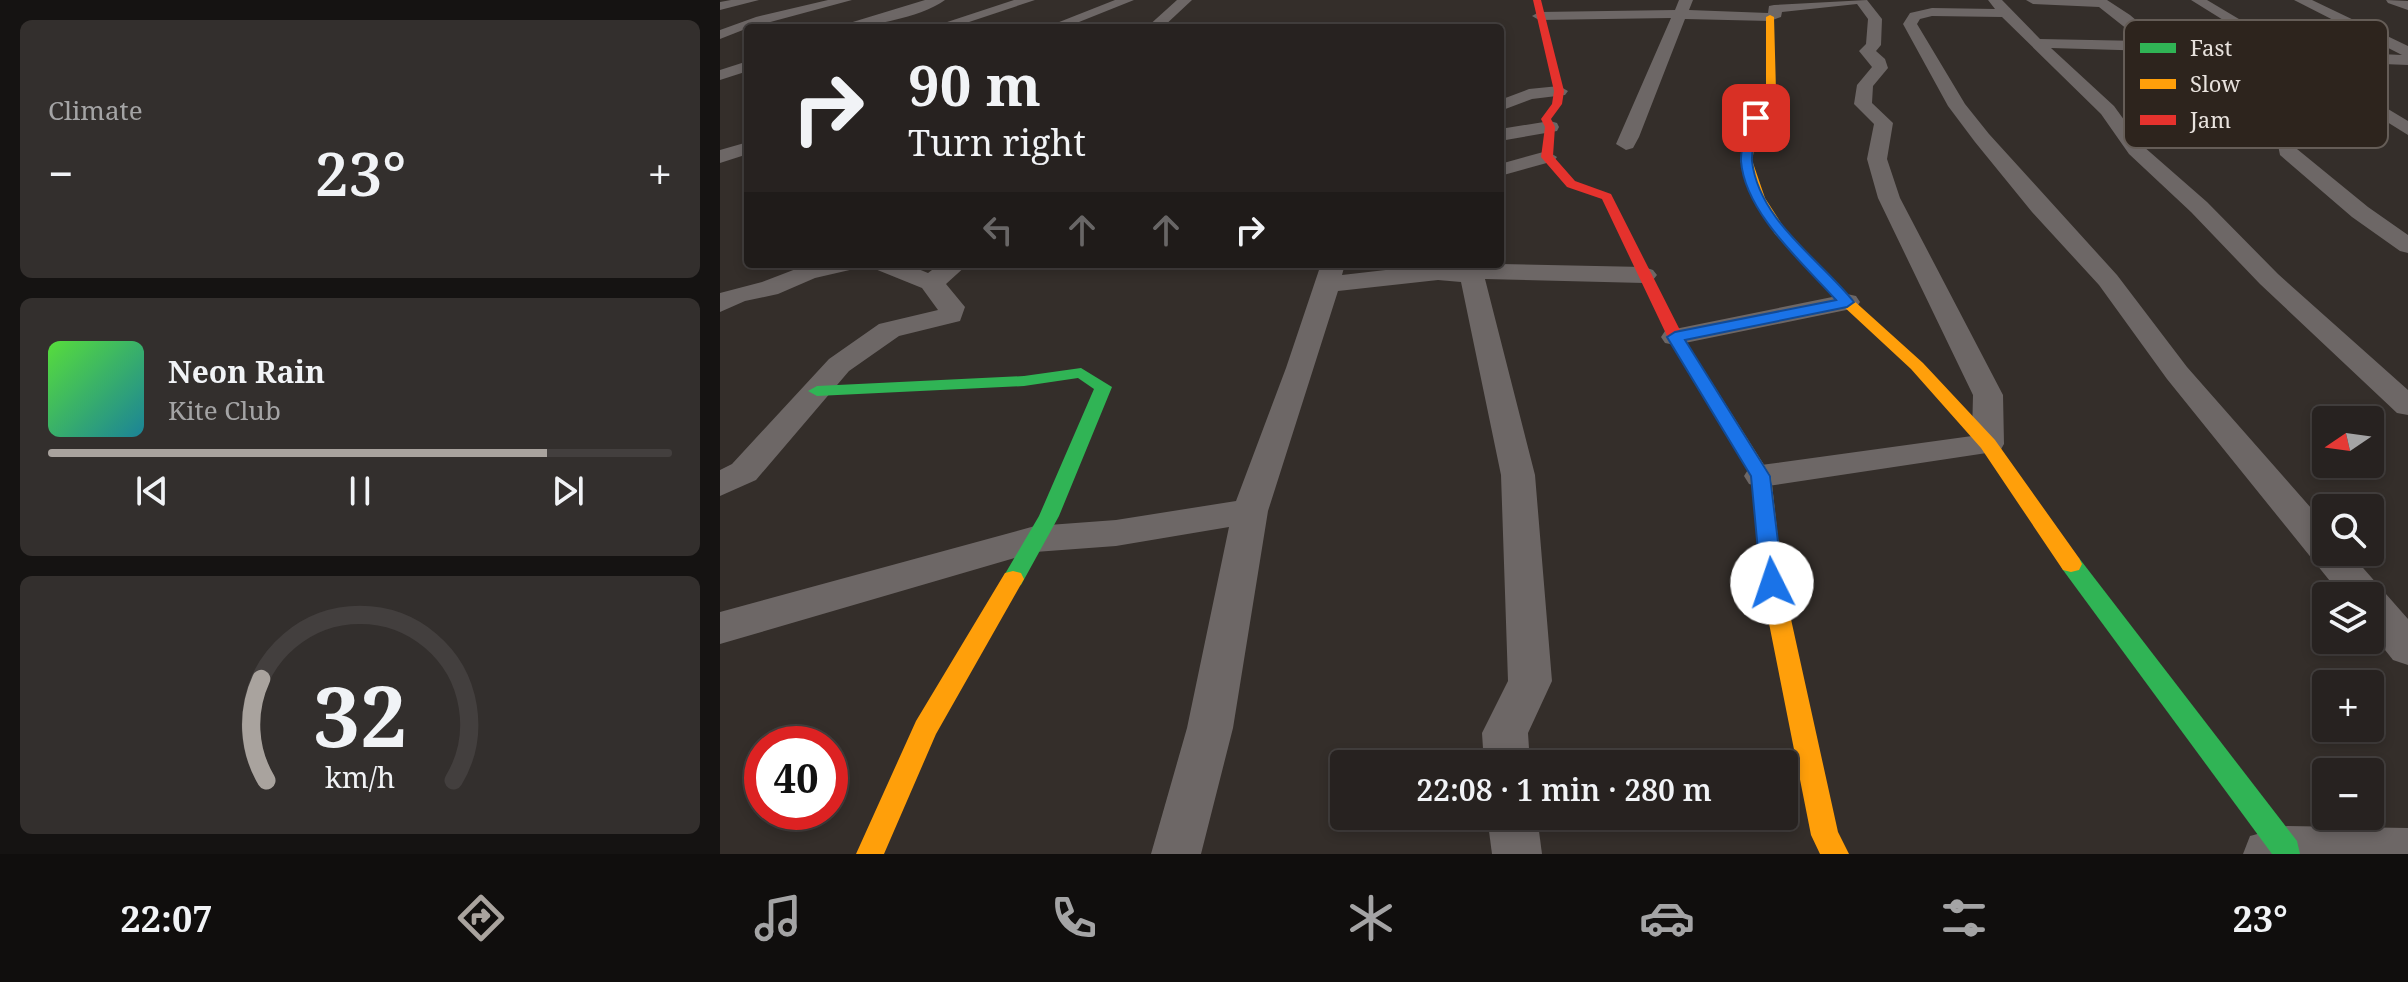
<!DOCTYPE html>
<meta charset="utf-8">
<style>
:root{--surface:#272220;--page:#332f2d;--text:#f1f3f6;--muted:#a4a4a5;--line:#433f3e;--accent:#a9a39e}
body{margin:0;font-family:"Noto Serif",serif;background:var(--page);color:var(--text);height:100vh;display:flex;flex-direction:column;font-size:30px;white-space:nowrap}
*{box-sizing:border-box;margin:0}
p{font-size:26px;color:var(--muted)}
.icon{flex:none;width:44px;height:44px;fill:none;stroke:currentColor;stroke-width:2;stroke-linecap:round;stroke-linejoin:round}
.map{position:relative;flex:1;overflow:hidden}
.sheet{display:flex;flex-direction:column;gap:20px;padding:20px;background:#151312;width:720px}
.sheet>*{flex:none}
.guide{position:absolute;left:24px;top:24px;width:760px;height:244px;border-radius:8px;box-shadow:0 4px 12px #0003,0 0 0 2px var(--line);background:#272220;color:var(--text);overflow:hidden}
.needle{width:52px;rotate:257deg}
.fabs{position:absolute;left:1592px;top:406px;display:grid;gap:16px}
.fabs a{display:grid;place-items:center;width:72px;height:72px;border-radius:8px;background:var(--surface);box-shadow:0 4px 12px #0003,0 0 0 2px var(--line);font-size:40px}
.speed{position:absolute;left:24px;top:726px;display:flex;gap:16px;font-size:40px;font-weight:700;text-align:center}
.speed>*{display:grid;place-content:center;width:104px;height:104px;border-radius:50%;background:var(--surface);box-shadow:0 4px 12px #0003,0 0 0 2px var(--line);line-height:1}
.speed .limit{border:12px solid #d22;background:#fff;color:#111}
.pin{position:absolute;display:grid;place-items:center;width:68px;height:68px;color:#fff;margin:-34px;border-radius:16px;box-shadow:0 4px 12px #0006}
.me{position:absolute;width:88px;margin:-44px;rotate:356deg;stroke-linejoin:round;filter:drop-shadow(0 0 6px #0008)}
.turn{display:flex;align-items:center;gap:28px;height:168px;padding:0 32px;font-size:36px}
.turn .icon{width:104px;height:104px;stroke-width:2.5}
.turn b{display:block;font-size:56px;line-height:68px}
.lanes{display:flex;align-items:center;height:76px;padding:0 32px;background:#0003;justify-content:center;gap:40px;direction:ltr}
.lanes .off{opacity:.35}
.big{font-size:60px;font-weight:600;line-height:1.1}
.sheet .card{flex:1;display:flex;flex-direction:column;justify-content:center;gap:12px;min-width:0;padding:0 28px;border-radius:12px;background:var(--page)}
.sheet .dial{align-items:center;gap:0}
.dial svg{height:208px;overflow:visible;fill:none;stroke:var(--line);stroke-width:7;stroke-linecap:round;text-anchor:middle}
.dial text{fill:var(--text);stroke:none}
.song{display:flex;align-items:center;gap:24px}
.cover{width:96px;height:96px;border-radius:12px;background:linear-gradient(135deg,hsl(110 70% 55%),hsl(190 70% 35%))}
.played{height:8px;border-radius:4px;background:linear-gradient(90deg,var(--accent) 80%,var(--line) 80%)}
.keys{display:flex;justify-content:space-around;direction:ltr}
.heat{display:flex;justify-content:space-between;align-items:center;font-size:44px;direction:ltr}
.trip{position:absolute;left:610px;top:750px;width:468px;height:80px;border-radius:8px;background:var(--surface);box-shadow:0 4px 12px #0003,0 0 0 2px var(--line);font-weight:600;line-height:80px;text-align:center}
.tabs{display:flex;height:128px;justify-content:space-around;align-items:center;background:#100e0d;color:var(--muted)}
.tabs .icon{width:56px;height:56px}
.tabs .selected{color:var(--accent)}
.tabs b{font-size:36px;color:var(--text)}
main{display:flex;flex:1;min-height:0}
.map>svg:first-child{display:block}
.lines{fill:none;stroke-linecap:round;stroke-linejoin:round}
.street{fill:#6d6766;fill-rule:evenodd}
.fast{fill:#30b455;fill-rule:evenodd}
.slow{fill:#ff9f0a;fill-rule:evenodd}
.jam{fill:#e5322d;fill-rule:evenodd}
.route{fill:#1a73e8;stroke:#114b97;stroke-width:2}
.key{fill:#2d241d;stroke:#655d57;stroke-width:2}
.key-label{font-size:22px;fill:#e8e2dd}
</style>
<main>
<section class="sheet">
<div class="card"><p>Climate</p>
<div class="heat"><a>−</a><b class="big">23°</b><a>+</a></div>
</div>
<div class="card">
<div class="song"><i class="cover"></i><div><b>Neon Rain</b><p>Kite Club</p></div></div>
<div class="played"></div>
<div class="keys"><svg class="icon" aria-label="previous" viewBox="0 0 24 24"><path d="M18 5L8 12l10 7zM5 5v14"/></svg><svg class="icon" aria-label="pause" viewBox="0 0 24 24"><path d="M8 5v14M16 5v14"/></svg><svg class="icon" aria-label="next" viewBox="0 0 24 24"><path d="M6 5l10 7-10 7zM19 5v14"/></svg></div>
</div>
<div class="card dial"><svg viewBox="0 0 100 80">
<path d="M14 69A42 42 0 1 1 86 69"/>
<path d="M14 69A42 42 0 0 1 12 30" stroke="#a9a39e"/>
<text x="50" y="56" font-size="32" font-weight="700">32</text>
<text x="50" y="72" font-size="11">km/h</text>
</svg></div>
</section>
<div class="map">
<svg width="1688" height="854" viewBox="0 0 1688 854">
<rect width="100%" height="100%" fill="#342e2a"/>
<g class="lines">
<!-- street -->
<g class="street">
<path d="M 11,0 L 39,0 L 0,10 L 0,2 Z"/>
<path d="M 108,0 L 132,0 L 28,28 L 0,39 L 0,30 L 36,17 Z"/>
<path d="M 205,0 L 225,0 C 201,18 143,28 113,28 Z"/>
<path d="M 294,0 L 315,0 L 231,28 L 209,28 Z"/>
<path d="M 395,0 L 414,0 L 344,28 L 324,28 Z"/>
<path d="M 457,0 L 472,0 L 442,28 L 426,28 Z"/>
<path d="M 959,0 L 973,0 L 969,10 L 1048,13 L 1049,6 L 1054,5 L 1147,0 L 1162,19 L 1161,45 L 1156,51 L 1165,59 L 1168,68 L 1153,86 L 1152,103 L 1173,123 L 1167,159 L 1180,198 L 1283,395 L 1284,444 L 1280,451 L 1041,487 L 1029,484 L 1024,476 L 1029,468 L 1041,465 L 1252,436 L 1253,395 L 1158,198 L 1147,159 L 1154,124 L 1134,104 L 1137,85 L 1152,67 L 1139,51 L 1146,44 L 1148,19 L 1137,4 L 1062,12 L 1061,17 L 1050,21 L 965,19 L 919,137 L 913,148 L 906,150 L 896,144 L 951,18 L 819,20 L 812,16 L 819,12 L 955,10 Z"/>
<path d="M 1268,0 L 1282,0 L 1320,39 L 1422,41 L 1379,7 L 1313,4 L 1306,0 L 1387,0 L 1410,15 L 1460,58 L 1572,129 L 1577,149 L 1648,207 L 1688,235 L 1688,253 L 1680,251 L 1632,217 L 1560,155 L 1556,135 L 1448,64 L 1433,51 L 1331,48 L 1394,106 L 1423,146 L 1487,202 L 1558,274 L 1688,390 L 1688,415 L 1677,413 L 1540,284 L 1471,212 L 1409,154 L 1381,114 L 1282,17 L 1212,16 L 1200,19 L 1197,24 L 1245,104 L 1269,134 L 1397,275 L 1467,367 L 1606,525 L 1606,552 L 1629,552 L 1688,619 L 1688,665 L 1673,660 L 1650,631 L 1650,596 L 1622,596 L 1447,379 L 1379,285 L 1312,212 L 1255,142 L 1228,106 L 1183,24 L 1190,13 L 1212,8 L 1275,9 Z"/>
<path d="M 1471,0 L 1487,0 L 1571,50 L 1682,55 L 1574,0 L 1592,0 L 1688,46 L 1688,65 L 1588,61 L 1688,121 L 1688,135 Z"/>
<path d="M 1666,0 L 1688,1 L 1688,10 L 1668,3 Z"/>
<path d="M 28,61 L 28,71 L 0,80 L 0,70 Z"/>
<path d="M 839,86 L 848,91 L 845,95 L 812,99 L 780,111 L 780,100 L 809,89 Z"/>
<path d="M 830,121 L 837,123 L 839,127 L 837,131 L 780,141 L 780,129 Z"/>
<path d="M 28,142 L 28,154 L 0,163 L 0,150 Z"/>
<path d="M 827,151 L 837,157 L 834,161 L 780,176 L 780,164 Z"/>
<path d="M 89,264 L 137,264 L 134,269 L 95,278 L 58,294 L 25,301 L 0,312 L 0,293 L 42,282 Z"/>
<path d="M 152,264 L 186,264 L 208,273 L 220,264 L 248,264 L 226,284 L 245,307 L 240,321 L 179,336 L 129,371 L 36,480 L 0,496 L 0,470 L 12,464 L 109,359 L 159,324 L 218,310 L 202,288 L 155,269 Z"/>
<path d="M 601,264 L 625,264 L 622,275 L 718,264 L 748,268 L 757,264 L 780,264 L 924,267 L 933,270 L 937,275 L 933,280 L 924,283 L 765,279 L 815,475 L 832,681 L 808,733 L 810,764 L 764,764 L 762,733 L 788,681 L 781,475 L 741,282 L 718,280 L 618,291 L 548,511 L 513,728 L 481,854 L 431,854 L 467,728 L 509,527 L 396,546 L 315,552 L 0,644 L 0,612 L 315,526 L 396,520 L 516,501 L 566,368 Z"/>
<path d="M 1127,294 L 1136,296 L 1140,302 L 1136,308 L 955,345 L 945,343 L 941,337 L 945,331 L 955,329 Z"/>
<path d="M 767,816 L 817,816 L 822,854 L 772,854 Z"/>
<path d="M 1567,826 L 1688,828 L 1688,854 L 1523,854 L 1530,836 Z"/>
</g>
<!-- fast -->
<g class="fast">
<path d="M 361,368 L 392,387 L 339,516 L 301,585 L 293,587 L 285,585 L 282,579 L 319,516 L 374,389 L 358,378 L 304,386 L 97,396 L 88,391 L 97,386 L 304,376 Z"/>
<path d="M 1351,556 L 1359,558 L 1577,841 L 1580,854 L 1552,854 L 1343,570 L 1340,564 L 1343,558 Z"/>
</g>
<!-- slow -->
<g class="slow">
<path d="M 1050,15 L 1054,17 L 1056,91 L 1041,118 L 1032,160 L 1045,198 L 1065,229 L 1132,299 L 1203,363 L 1275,440 L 1359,558 L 1362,564 L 1359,570 L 1351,572 L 1343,570 L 1261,448 L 1191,369 L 1122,305 L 1055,234 L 1033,198 L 1020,160 L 1031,118 L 1046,91 L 1046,17 Z"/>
<path d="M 957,335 L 965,340 L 1051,476 L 1063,583 L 1118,832 L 1129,854 L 1100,854 L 1091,835 L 1041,583 L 1031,476 L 949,340 Z"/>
<path d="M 293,571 L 301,573 L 304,579 L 216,734 L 164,854 L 136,854 L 196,721 L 285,573 Z"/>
</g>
<!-- jam -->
<path class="jam" d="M 813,0 L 821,0 L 844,91 L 842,104 L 831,119 L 835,127 L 833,156 L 855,181 L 891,194 L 965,340 L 963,343 L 951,343 L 949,340 L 882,199 L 847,187 L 821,157 L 825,127 L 821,119 L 832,104 L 834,91 Z"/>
</g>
<!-- route -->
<path class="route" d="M 1036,115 L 1041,118 C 1038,130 1031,148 1032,161 C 1039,221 1100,259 1134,302 L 1127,307 L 965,340 L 1050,476 L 1063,583 L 1060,589 L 1052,591 L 1044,589 L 1041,583 L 1031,476 L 947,337 L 955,332 L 1116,300 C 1083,263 1025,213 1021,161 C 1020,148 1028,130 1031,118 Z"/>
<!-- legend -->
<rect x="1404" y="20" width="264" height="128" rx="12" class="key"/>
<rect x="1420" y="43" width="36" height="10" fill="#30b455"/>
<rect x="1420" y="79" width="36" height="10" fill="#ff9f0a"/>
<rect x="1420" y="115" width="36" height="10" fill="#e5322d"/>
<g class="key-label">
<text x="1470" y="56">Fast</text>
<text x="1470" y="92">Slow</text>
<text x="1470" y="128">Jam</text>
</g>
</svg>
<div class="fabs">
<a><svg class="needle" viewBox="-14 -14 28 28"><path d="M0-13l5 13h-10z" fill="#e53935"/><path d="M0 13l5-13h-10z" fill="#a4a4a5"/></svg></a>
<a><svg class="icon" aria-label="search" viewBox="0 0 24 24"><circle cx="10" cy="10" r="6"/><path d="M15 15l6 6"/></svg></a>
<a><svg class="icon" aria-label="layers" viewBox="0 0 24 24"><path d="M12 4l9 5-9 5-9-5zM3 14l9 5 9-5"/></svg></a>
<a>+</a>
<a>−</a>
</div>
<div class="speed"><div class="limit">40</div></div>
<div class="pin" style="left:1036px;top:118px;background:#d93025"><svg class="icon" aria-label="arrive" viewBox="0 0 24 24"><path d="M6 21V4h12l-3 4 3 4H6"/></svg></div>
<svg class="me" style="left:1052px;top:583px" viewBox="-20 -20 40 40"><circle r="19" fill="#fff"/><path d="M0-13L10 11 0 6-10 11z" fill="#1a73e8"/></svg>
<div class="trip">22:08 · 1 min · 280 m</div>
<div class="guide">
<div class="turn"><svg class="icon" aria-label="right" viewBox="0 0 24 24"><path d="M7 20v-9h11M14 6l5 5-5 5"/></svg><div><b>90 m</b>Turn right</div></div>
<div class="lanes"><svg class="icon off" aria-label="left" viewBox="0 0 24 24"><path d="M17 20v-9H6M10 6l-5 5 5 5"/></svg><svg class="icon off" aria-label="ahead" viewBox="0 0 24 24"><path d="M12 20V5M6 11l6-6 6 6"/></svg><svg class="icon off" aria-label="ahead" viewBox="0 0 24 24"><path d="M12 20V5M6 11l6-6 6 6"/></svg><svg class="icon" aria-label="right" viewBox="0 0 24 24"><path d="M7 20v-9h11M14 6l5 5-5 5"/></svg></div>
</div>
</div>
</main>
<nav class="tabs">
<b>22:07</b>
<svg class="icon selected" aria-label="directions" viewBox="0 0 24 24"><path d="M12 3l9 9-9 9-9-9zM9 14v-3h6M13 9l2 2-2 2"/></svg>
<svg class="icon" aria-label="music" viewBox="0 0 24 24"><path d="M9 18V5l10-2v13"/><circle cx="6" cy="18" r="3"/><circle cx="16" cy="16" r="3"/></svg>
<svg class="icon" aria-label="phone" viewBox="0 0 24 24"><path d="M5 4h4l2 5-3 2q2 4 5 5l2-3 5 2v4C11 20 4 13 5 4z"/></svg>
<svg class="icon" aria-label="climate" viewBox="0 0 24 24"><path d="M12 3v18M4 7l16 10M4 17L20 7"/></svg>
<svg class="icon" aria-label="car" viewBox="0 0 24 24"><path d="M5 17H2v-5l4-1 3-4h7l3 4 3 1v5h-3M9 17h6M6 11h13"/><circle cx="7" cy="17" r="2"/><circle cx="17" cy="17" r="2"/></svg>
<svg class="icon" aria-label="filters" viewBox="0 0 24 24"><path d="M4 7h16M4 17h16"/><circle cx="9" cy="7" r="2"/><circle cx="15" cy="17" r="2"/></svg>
<b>23°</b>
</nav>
